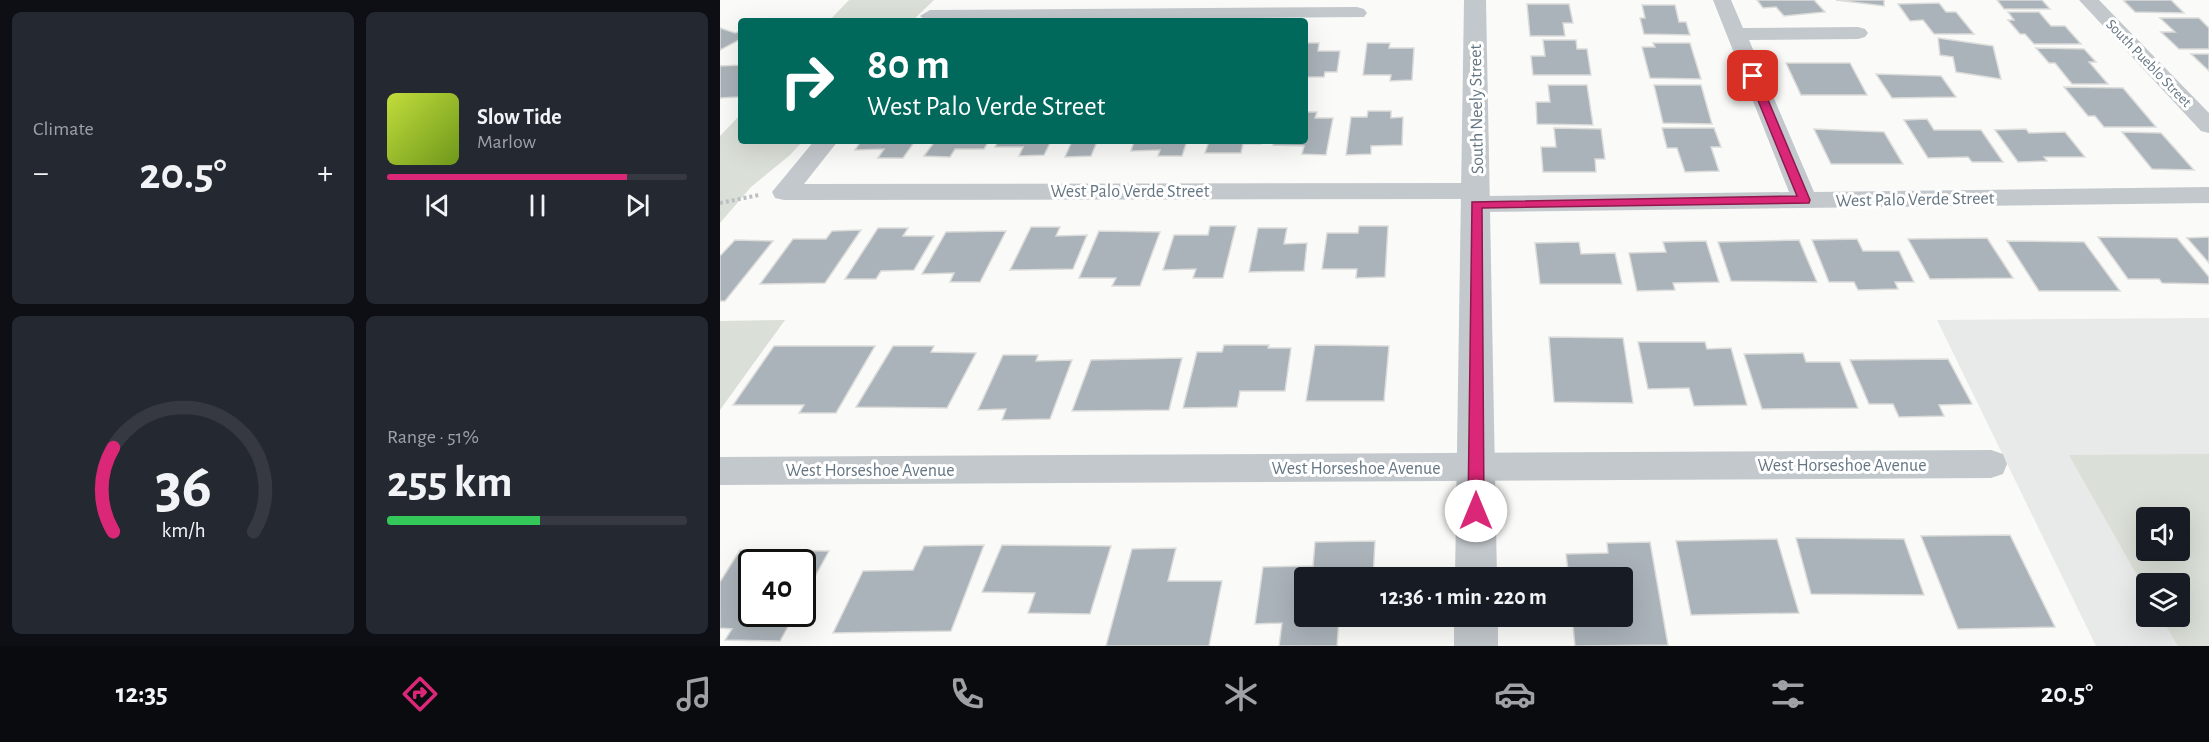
<!DOCTYPE html>
<meta charset="utf-8">
<style>
:root{--surface:#171b24;--page:#242831;--text:#f1f3f6;--muted:#9ea1a6;--line:#363941;--accent:#db2777}
body{margin:0;font-family:"Alegreya Sans",sans-serif;background:var(--page);color:var(--text);height:100vh;display:flex;flex-direction:column;font-size:22px;white-space:nowrap}
*{box-sizing:border-box;margin:0}
p{font-size:20px;color:var(--muted)}
.icon{flex:none;width:33px;height:33px;fill:none;stroke:currentColor;stroke-width:2;stroke-linecap:round;stroke-linejoin:round}
.map{position:relative;flex:1;overflow:hidden}
.side{display:flex;flex-direction:column;gap:12px;padding:12px;background:#0d0f14;width:720px}
.side>*{flex:none}
.top-card{position:absolute;left:18px;top:18px;width:570px;height:126px;border-radius:6px;box-shadow:0 6px 24px #0002;background:#00695c;color:#fff;overflow:hidden}
.buttons{position:absolute;left:1416px;top:507px;display:grid;gap:12px}
.buttons a{display:grid;place-items:center;width:54px;height:54px;border-radius:6px;background:var(--surface);box-shadow:0 6px 24px #0002;font-size:30px}
.speed{position:absolute;left:18px;top:549px;display:flex;gap:12px;font-size:30px;font-weight:700;text-align:center}
.speed>*{display:grid;place-content:center;width:78px;height:78px;border-radius:50%;background:var(--surface);box-shadow:0 6px 24px #0002;line-height:1}
.speed .limit{border:3px solid #111;border-radius:9px;background:#fff;color:#111}
.pin{position:absolute;display:grid;place-items:center;width:51px;height:51px;color:#fff;margin:-26px;border-radius:12px;box-shadow:0 3px 9px #0006}
.me{position:absolute;width:66px;margin:-33px;rotate:0deg;stroke-linejoin:round;filter:drop-shadow(0 0 4px #0008)}
.turn{display:flex;align-items:center;gap:21px;height:126px;padding:0 30px;font-size:27px}
.turn .icon{width:78px;height:78px;stroke-width:2.5}
.turn b{display:block;font-size:42px;line-height:51px}
.big{font-size:45px;font-weight:700;line-height:1.1}
.side .card{flex:1;display:flex;flex-direction:column;justify-content:center;gap:9px;min-width:0;padding:0 21px;border-radius:9px;background:var(--page)}
.side .dial{align-items:center;gap:0}
.dial svg{height:156px;overflow:visible;fill:none;stroke:var(--line);stroke-width:7;stroke-linecap:round;text-anchor:middle}
.dial text{fill:var(--text);stroke:none}
.song{display:flex;align-items:center;gap:18px}
.cover{width:72px;height:72px;border-radius:9px;background:linear-gradient(135deg,hsl(70 70% 55%),hsl(80 70% 35%))}
.played{height:6px;border-radius:3px;background:linear-gradient(90deg,var(--accent) 80%,var(--line) 80%)}
.keys{display:flex;justify-content:space-around;direction:ltr}
.heat{display:flex;justify-content:space-between;align-items:center;font-size:33px;direction:ltr}
.charge{height:9px;border-radius:4px;background:linear-gradient(90deg,#34c759 51%,var(--line) 0)}
.side .tiles{flex:1;display:grid;gap:12px;grid-template-columns:repeat(2,1fr)}
.trip{position:absolute;left:574px;top:567px;width:339px;height:60px;border-radius:6px;background:var(--surface);box-shadow:0 6px 24px #0002;font-weight:700;line-height:60px;text-align:center}
.tabs{display:flex;height:96px;justify-content:space-around;align-items:center;background:#090b0e;color:var(--muted)}
.tabs .icon{width:42px;height:42px}
.tabs .active{color:var(--accent)}
.tabs b{font-size:27px;color:var(--text)}
main{display:flex;flex:1;min-height:0}
.map>svg:first-child{display:block}
.built{fill:#e8e9e9;fill-rule:evenodd}
.green{fill:#dadfd7;fill-rule:evenodd}
.building{fill:#aab3b9;stroke:#dcdcda;stroke-width:1.5}
.lines{fill:none;stroke-linecap:round;stroke-linejoin:round}
.path{stroke:#bbbfc2;stroke-width:4;stroke-dasharray:3 3;stroke-linecap:butt}
.minor{fill:#c3c8cc;fill-rule:evenodd}
.tertiary{fill:#c3c8cc;fill-rule:evenodd}
.route{fill:#db2777;stroke:#8e194d;stroke-width:1.5}
.labels{text-anchor:middle;stroke-width:6;stroke-linejoin:round;paint-order:stroke}
.far-street-label{font-size:15px;fill:#657683;stroke:#fff}
.street-label{font-size:18px;fill:#657683;stroke:#fff}
</style>
<main>
<section class="side">
<div class="tiles">
<div class="card"><p>Climate</p>
<div class="heat"><a>−</a><b class="big">20.5°</b><a>+</a></div>
</div>
<div class="card">
<div class="song"><i class="cover"></i><div><b>Slow Tide</b><p>Marlow</p></div></div>
<div class="played"></div>
<div class="keys"><svg class="icon" aria-label="previous" viewBox="0 0 24 24"><path d="M18 5L8 12l10 7zM5 5v14"/></svg><svg class="icon" aria-label="pause" viewBox="0 0 24 24"><path d="M8 5v14M16 5v14"/></svg><svg class="icon" aria-label="next" viewBox="0 0 24 24"><path d="M6 5l10 7-10 7zM19 5v14"/></svg></div>
</div>
<div class="card dial"><svg viewBox="0 0 100 80">
<path d="M14 69A42 42 0 1 1 86 69"/>
<path d="M14 69A42 42 0 0 1 14 26" stroke="#db2777"/>
<text x="50" y="56" font-size="32" font-weight="700">36</text>
<text x="50" y="72" font-size="11">km/h</text>
</svg></div>
<div class="card"><p>Range · 51%</p><b class="big">255 km</b><div class="charge"></div></div>
</div>
</section>
<div class="map">
<svg width="1489" height="646" viewBox="0 0 1489 646">
<rect width="100%" height="100%" fill="#fafaf8"/>
<!-- built -->
<path class="built" d="M 1489,318 L 1489,646 L 1376,646 L 1217,320 ZM 1426,518 L 1460,518 L 1460,550 L 1426,550 ZM 1426,584 L 1460,584 L 1460,616 L 1426,616 Z"/>
<!-- green -->
<g class="green">
<path d="M 129,0 L 214,0 L 192,21 L 109,21 Z"/>
<path d="M 21,114 L 21,141 L 83,141 L 70,155 L 31,187 L 0,223 L 0,136 Z"/>
<path d="M 65,320 L 0,410 L 0,321 Z"/>
<path d="M 1489,454 L 1489,646 L 1458,646 L 1441,617 L 1460,616 L 1460,584 L 1426,584 L 1426,591 L 1349,455 ZM 1426,518 L 1460,518 L 1460,550 L 1426,550 Z"/>
</g>
<!-- building -->
<g class="building">
<path d="M 1037,0 L 1094,0 L 1105,12 L 1064,16 L 1056,7 L 1043,8 Z"/>
<path d="M 1116,0 L 1164,0 L 1164,6 Z"/>
<path d="M 1277,0 L 1322,0 L 1330,9 L 1284,9 Z"/>
<path d="M 1407,0 L 1451,0 L 1464,13 L 1415,12 L 1404,1 Z"/>
<path d="M 1219,3 L 1226,12 L 1236,12 L 1254,34 L 1214,34 L 1203,20 L 1190,21 L 1178,4 Z"/>
<path d="M 807,4 L 849,4 L 853,23 L 843,23 L 845,36 L 810,36 Z"/>
<path d="M 922,5 L 955,5 L 959,22 L 966,22 L 970,35 L 924,34 L 920,18 L 925,18 Z"/>
<path d="M 1288,12 L 1319,12 L 1331,26 L 1345,26 L 1361,44 L 1314,44 L 1305,34 L 1300,34 L 1288,20 L 1294,20 Z"/>
<path d="M 1440,18 L 1479,18 L 1489,28 L 1489,49 L 1459,49 L 1441,32 L 1455,32 Z"/>
<path d="M 0,28 L 15,33 L 21,31 L 21,39 L 0,50 Z"/>
<path d="M 1218,38 L 1273,46 L 1281,79 L 1236,72 L 1233,57 L 1220,55 Z"/>
<path d="M 823,40 L 856,40 L 857,49 L 867,49 L 871,75 L 813,75 L 811,56 L 825,56 Z"/>
<path d="M 585,43 L 599,43 L 598,51 L 620,51 L 617,72 L 605,72 L 604,77 L 585,77 Z"/>
<path d="M 647,43 L 670,43 L 669,48 L 694,48 L 692,80 L 670,81 L 671,75 L 643,75 Z"/>
<path d="M 933,43 L 970,43 L 981,79 L 930,78 L 922,47 L 935,47 Z"/>
<path d="M 1316,48 L 1364,49 L 1376,62 L 1369,62 L 1388,84 L 1352,84 L 1335,63 L 1329,63 Z"/>
<path d="M 1471,54 L 1489,54 L 1489,71 Z"/>
<path d="M 1066,63 L 1130,63 L 1147,95 L 1081,95 Z"/>
<path d="M 21,65 L 21,94 L 18,97 L 0,98 L 0,66 Z"/>
<path d="M 1156,74 L 1221,76 L 1236,97 L 1172,98 Z"/>
<path d="M 828,85 L 867,85 L 873,125 L 817,124 L 816,102 L 830,102 Z"/>
<path d="M 934,85 L 981,85 L 992,124 L 943,123 Z"/>
<path d="M 1344,87 L 1403,88 L 1436,127 L 1384,127 L 1375,116 L 1368,116 Z"/>
<path d="M 648,111 L 671,111 L 671,118 L 683,117 L 682,145 L 651,146 L 651,154 L 626,155 L 631,117 L 647,117 Z"/>
<path d="M 585,112 L 597,112 L 595,118 L 613,118 L 606,155 L 582,154 L 584,146 L 553,145 L 555,141 L 585,141 Z"/>
<path d="M 1207,119 L 1214,130 L 1261,130 L 1283,162 L 1252,162 L 1248,157 L 1208,158 L 1184,120 Z"/>
<path d="M 834,128 L 881,129 L 885,159 L 875,159 L 876,172 L 823,172 L 821,147 L 836,147 Z"/>
<path d="M 942,128 L 994,128 L 1001,147 L 991,147 L 999,171 L 965,172 L 957,148 L 947,148 Z"/>
<path d="M 1094,129 L 1164,132 L 1183,164 L 1111,164 Z"/>
<path d="M 1306,129 L 1309,133 L 1345,132 L 1365,157 L 1324,157 L 1327,161 L 1298,162 L 1275,130 Z"/>
<path d="M 1402,132 L 1441,133 L 1474,170 L 1432,169 Z"/>
<path d="M 141,141 L 195,141 L 183,158 L 158,158 L 164,149 L 135,150 Z"/>
<path d="M 215,141 L 269,141 L 264,149 L 235,149 L 230,157 L 204,156 Z"/>
<path d="M 278,141 L 331,141 L 324,155 L 299,156 L 303,147 L 275,147 Z"/>
<path d="M 352,141 L 398,141 L 377,142 L 371,156 L 345,157 Z"/>
<path d="M 414,141 L 467,141 L 462,156 L 438,156 L 440,150 L 411,151 Z"/>
<path d="M 489,141 L 542,141 L 541,144 L 523,144 L 521,153 L 485,153 Z"/>
<path d="M 490,226 L 516,226 L 503,278 L 473,278 L 476,269 L 443,270 L 454,235 L 488,235 Z"/>
<path d="M 639,226 L 668,226 L 665,277 L 636,278 L 637,269 L 602,269 L 607,233 L 638,233 Z"/>
<path d="M 311,227 L 340,227 L 336,236 L 367,235 L 353,269 L 290,270 Z"/>
<path d="M 158,228 L 188,228 L 183,236 L 214,236 L 194,270 L 161,271 L 156,279 L 125,279 Z"/>
<path d="M 538,228 L 567,228 L 564,244 L 587,243 L 584,271 L 529,272 Z"/>
<path d="M 141,230 L 105,283 L 40,284 L 73,239 L 106,239 L 112,231 Z"/>
<path d="M 286,231 L 260,282 L 230,282 L 234,273 L 202,274 L 226,232 Z"/>
<path d="M 379,231 L 440,232 L 420,286 L 392,286 L 396,278 L 359,278 Z"/>
<path d="M 1378,237 L 1457,238 L 1489,277 L 1489,284 L 1442,283 L 1439,279 L 1408,279 Z"/>
<path d="M 1489,237 L 1489,263 L 1467,238 Z"/>
<path d="M 1267,238 L 1293,278 L 1210,279 L 1188,239 Z"/>
<path d="M 1137,239 L 1143,251 L 1179,251 L 1194,282 L 1175,282 L 1178,289 L 1138,290 L 1134,282 L 1109,282 L 1092,240 Z"/>
<path d="M 15,240 L 53,241 L 5,301 L 0,301 L 0,256 Z"/>
<path d="M 1079,240 L 1097,282 L 1011,281 L 998,242 Z"/>
<path d="M 986,241 L 999,282 L 953,283 L 955,290 L 917,291 L 909,253 L 946,252 L 943,242 Z"/>
<path d="M 1287,241 L 1364,242 L 1400,291 L 1319,291 Z"/>
<path d="M 859,242 L 861,254 L 895,253 L 902,284 L 820,284 L 815,243 Z"/>
<path d="M 829,337 L 903,338 L 913,403 L 834,402 Z"/>
<path d="M 918,342 L 985,342 L 987,349 L 1011,348 L 1027,405 L 974,406 L 969,388 L 928,389 Z"/>
<path d="M 504,345 L 549,345 L 548,348 L 571,348 L 565,391 L 520,391 L 517,407 L 463,408 L 477,352 L 502,352 Z"/>
<path d="M 595,345 L 669,346 L 664,401 L 586,401 Z"/>
<path d="M 54,346 L 155,346 L 116,413 L 79,413 L 84,405 L 13,405 Z"/>
<path d="M 173,346 L 214,346 L 211,352 L 256,353 L 227,408 L 136,407 Z"/>
<path d="M 1083,353 L 1086,362 L 1120,362 L 1138,408 L 1042,409 L 1024,354 Z"/>
<path d="M 283,355 L 318,355 L 316,361 L 352,360 L 330,419 L 282,420 L 286,409 L 258,410 Z"/>
<path d="M 462,358 L 449,410 L 352,411 L 371,360 Z"/>
<path d="M 1228,359 L 1252,404 L 1219,405 L 1224,416 L 1179,417 L 1173,404 L 1149,404 L 1130,360 Z"/>
<path d="M 1290,535 L 1335,627 L 1238,629 L 1201,536 Z"/>
<path d="M 1076,538 L 1184,539 L 1204,595 L 1091,594 Z"/>
<path d="M 1057,539 L 1079,613 L 971,615 L 956,541 Z"/>
<path d="M 655,541 L 653,578 L 585,578 L 585,616 L 651,616 L 619,619 L 617,646 L 559,646 L 562,623 L 535,624 L 543,567 L 593,566 L 595,542 Z"/>
<path d="M 930,542 L 948,645 L 855,646 L 852,616 L 903,616 L 903,578 L 849,578 L 846,554 L 888,553 L 887,543 Z"/>
<path d="M 264,545 L 231,631 L 113,633 L 143,571 L 193,570 L 204,546 Z"/>
<path d="M 282,545 L 391,546 L 370,614 L 308,613 L 315,593 L 262,592 Z"/>
<path d="M 456,548 L 448,581 L 502,581 L 489,646 L 386,646 L 412,549 Z"/>
<path d="M 20,550 L 109,551 L 82,600 L 82,562 L 32,562 L 32,614 L 75,614 L 60,641 L 5,640 L 12,629 L 0,628 L 0,582 Z"/>
</g>
<g class="lines">
<!-- path -->
<path class="path" d="M 0,203 L 39,195"/>
<!-- minor -->
<g class="minor">
<path d="M 993,0 L 1011,0 L 1023,28 L 1138,27 L 1145,29 L 1148,33 L 1145,37 L 1138,39 L 1029,40 L 1094,192 L 1489,187 L 1489,203 L 756,212 L 747,210 L 744,204 L 747,199 L 64,200 L 55,198 L 52,192 L 94,141 L 118,141 L 84,184 L 756,183 L 765,185 L 768,191 L 765,196 L 1069,192 Z"/>
<path d="M 1359,0 L 1379,0 L 1489,113 L 1489,133 L 1481,131 Z"/>
<path d="M 637,7 L 644,9 L 647,13 L 644,17 L 207,21 L 200,16 L 210,10 Z"/>
<path d="M 1271,450 L 1283,454 L 1287,464 L 1283,474 L 1271,478 L 0,485 L 0,457 Z"/>
</g>
<!-- tertiary -->
<g class="tertiary">
<path d="M 744,0 L 766,0 L 777,578 L 735,578 Z"/>
<rect x="734" y="616" width="44" height="30"/>
</g>
</g>
<!-- route -->
<path class="route" d="M 1033,73 L 1038,76 L 1090,200 L 1089,203 L 762,208 L 764,511 L 762,517 L 756,519 L 750,517 L 748,511 L 752,202 L 1077,196 L 1028,76 Z"/>
<g class="labels">
<!-- far-street labels -->
<g class="far-street-label">
<text transform="translate(1429 63) rotate(46)" y="5">South Pueblo Street</text>
</g>
<!-- street labels -->
<g class="street-label">
<text transform="translate(756 109) rotate(-91)" y="6">South Neely Street</text>
<text x="410" y="197">West Palo Verde Street</text>
<text transform="translate(1195 199) rotate(-1)" y="6">West Palo Verde Street</text>
<text x="1122" y="471">West Horseshoe Avenue</text>
<text x="636" y="474">West Horseshoe Avenue</text>
<text x="150" y="476">West Horseshoe Avenue</text>
</g>
</g>
</svg>
<div class="buttons">
<a><svg class="icon" aria-label="sound" viewBox="0 0 24 24"><path d="M4 9h4l5-4v14l-5-4H4zM17 9q2 3 0 6"/></svg></a>
<a><svg class="icon" aria-label="layers" viewBox="0 0 24 24"><path d="M12 4l9 5-9 5-9-5zM3 14l9 5 9-5"/></svg></a>
</div>
<div class="speed"><div class="limit">40</div></div>
<div class="pin" style="left:1033px;top:76px;background:#d93025"><svg class="icon" aria-label="arrive" viewBox="0 0 24 24"><path d="M6 21V4h12l-3 4 3 4H6"/></svg></div>
<svg class="me" style="left:756px;top:511px" viewBox="-20 -20 40 40"><circle r="19" fill="#fff"/><path d="M0-13L10 11 0 6-10 11z" fill="#db2777"/></svg>
<div class="trip">12:36 · 1 min · 220 m</div>
<div class="top-card">
<div class="turn"><svg class="icon" aria-label="right" viewBox="0 0 24 24"><path d="M7 20v-9h11M14 6l5 5-5 5"/></svg><div><b>80 m</b>West Palo Verde Street</div></div>
</div>
</div>
</main>
<nav class="tabs">
<b>12:35</b>
<svg class="icon active" aria-label="directions" viewBox="0 0 24 24"><path d="M12 3l9 9-9 9-9-9zM9 14v-3h6M13 9l2 2-2 2"/></svg>
<svg class="icon" aria-label="music" viewBox="0 0 24 24"><path d="M9 18V5l10-2v13"/><circle cx="6" cy="18" r="3"/><circle cx="16" cy="16" r="3"/></svg>
<svg class="icon" aria-label="phone" viewBox="0 0 24 24"><path d="M5 4h4l2 5-3 2q2 4 5 5l2-3 5 2v4C11 20 4 13 5 4z"/></svg>
<svg class="icon" aria-label="climate" viewBox="0 0 24 24"><path d="M12 3v18M4 7l16 10M4 17L20 7"/></svg>
<svg class="icon" aria-label="car" viewBox="0 0 24 24"><path d="M5 17H2v-5l4-1 3-4h7l3 4 3 1v5h-3M9 17h6M6 11h13"/><circle cx="7" cy="17" r="2"/><circle cx="17" cy="17" r="2"/></svg>
<svg class="icon" aria-label="filters" viewBox="0 0 24 24"><path d="M4 7h16M4 17h16"/><circle cx="9" cy="7" r="2"/><circle cx="15" cy="17" r="2"/></svg>
<b>20.5°</b>
</nav>
